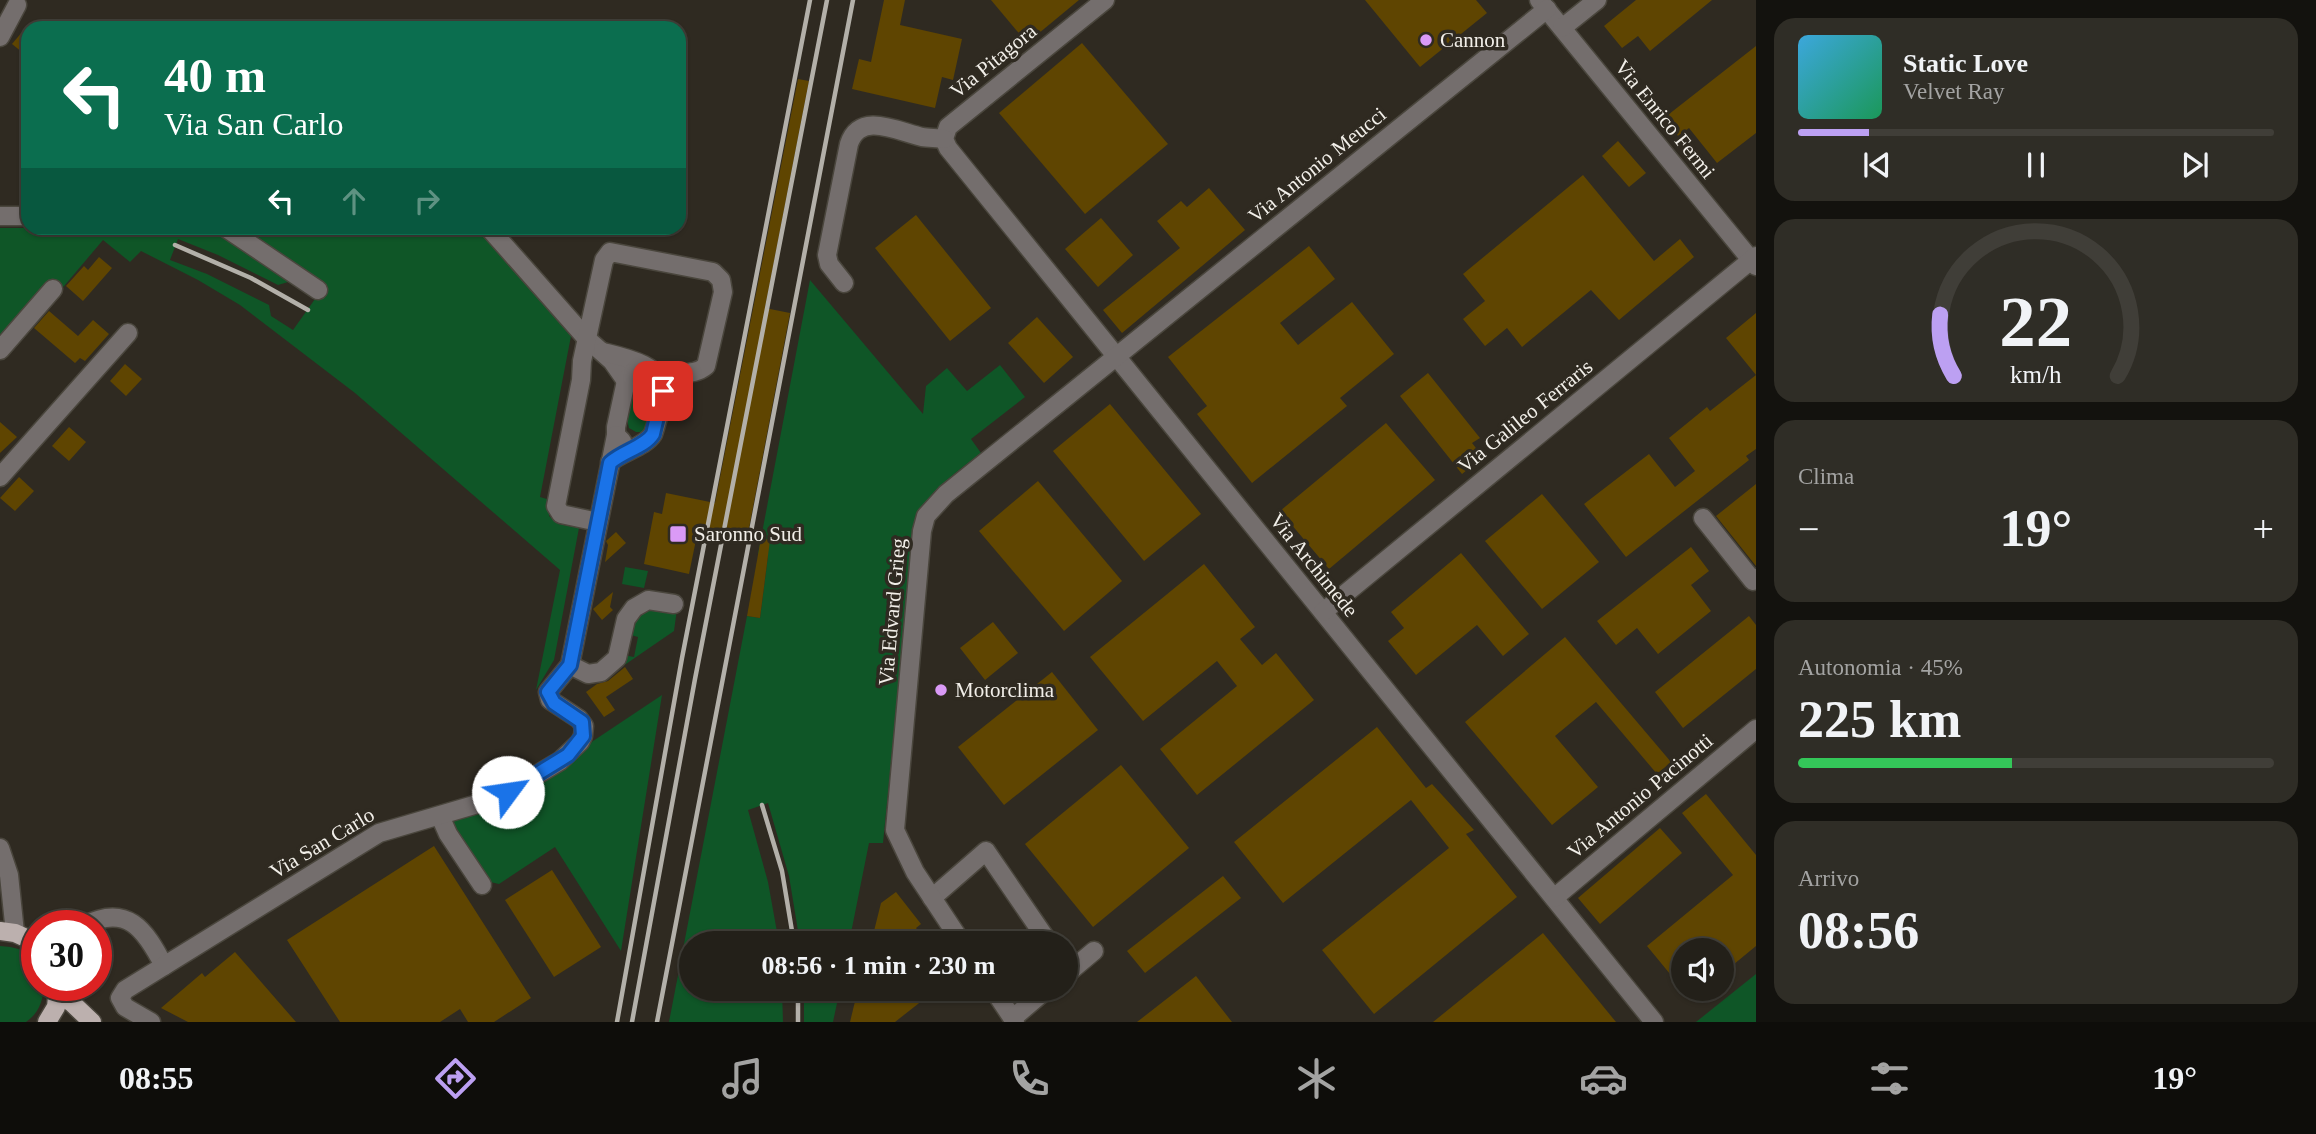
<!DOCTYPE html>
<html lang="it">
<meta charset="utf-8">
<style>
:root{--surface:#232019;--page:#2f2d26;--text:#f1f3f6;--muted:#a3a3a2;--line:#403e38;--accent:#bca0f2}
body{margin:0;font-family:"Times New Roman",serif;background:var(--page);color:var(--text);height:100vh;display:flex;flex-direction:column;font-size:26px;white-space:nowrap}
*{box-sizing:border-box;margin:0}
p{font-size:23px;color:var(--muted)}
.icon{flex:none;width:38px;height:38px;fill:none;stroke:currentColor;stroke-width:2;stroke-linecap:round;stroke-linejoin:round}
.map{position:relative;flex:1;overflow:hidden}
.side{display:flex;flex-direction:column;gap:18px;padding:18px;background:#13120e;width:560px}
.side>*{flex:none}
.banner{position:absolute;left:21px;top:21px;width:665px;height:214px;border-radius:21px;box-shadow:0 2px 5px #0004,0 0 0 2px var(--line);background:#0b6e4f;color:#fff;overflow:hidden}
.fabs{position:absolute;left:1671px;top:938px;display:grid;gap:14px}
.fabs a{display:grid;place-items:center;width:63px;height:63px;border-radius:50%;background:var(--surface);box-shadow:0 2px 5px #0004,0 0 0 2px var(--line);font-size:35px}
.speed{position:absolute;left:21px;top:910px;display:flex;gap:14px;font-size:35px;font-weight:700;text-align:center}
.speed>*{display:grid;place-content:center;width:91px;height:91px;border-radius:50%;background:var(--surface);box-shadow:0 2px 5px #0004,0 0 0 2px var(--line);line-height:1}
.speed .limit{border:10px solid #d22;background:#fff;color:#111}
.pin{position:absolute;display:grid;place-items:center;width:60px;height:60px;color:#fff;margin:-30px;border-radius:14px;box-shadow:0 4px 10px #0006}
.me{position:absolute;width:77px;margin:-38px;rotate:59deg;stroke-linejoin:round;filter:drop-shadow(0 0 5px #0008)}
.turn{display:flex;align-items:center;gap:24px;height:147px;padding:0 28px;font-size:32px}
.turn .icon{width:91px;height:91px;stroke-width:2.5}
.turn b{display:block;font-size:49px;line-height:60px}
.lanes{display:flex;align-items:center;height:66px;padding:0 28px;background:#0003;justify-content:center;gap:35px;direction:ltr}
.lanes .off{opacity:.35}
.big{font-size:52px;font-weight:600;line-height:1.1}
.side .widget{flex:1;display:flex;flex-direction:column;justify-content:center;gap:10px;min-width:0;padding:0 24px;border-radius:21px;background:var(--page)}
.side .dial{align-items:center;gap:0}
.dial svg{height:182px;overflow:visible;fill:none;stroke:var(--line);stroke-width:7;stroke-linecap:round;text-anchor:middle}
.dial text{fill:var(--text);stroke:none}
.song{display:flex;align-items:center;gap:21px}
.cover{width:84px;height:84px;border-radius:10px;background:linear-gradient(135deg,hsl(200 70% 55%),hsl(150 70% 35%))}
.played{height:7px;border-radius:4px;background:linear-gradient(90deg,var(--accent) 15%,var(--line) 15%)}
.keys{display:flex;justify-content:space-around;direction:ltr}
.heat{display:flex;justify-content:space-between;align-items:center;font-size:38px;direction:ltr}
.charge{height:10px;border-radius:5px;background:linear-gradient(90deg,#34c759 45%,var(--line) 0)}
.trip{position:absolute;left:679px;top:931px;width:399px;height:70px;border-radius:35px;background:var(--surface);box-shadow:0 2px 5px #0004,0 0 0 2px var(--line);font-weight:600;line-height:70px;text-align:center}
.dock{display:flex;height:112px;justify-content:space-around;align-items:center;background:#0e0d0a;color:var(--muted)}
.dock .icon{width:49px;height:49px}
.dock .current{color:var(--accent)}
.dock b{font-size:32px;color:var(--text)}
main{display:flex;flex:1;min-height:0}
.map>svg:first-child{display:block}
.green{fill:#0f5627;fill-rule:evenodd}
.building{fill:#5f4501}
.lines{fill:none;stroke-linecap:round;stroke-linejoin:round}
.minor-casing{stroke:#4a463d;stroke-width:21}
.major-casing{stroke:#4a463d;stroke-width:21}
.minor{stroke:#746e6d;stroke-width:18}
.major{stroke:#bcb0ae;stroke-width:18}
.rail{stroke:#b3b0a9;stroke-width:4.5}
.route-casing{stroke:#114b97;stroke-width:18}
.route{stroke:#1a73e8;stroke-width:12}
.poi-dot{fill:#da9af6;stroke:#2f2a21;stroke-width:2.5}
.labels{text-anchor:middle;stroke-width:7;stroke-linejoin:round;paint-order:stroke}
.poi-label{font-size:21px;fill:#f2efe9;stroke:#2f2a21;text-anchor:start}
.street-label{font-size:21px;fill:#f2efe9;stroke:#2f2a21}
</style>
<main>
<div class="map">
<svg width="1756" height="1022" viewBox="0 0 1756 1022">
<rect width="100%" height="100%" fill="#2f2a21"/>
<!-- green -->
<g class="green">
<path d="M 0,228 L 477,228 L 571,336 L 540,497 L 550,500 L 549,516 L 558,524 L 579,528 L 554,660 L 536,690 L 560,570 L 355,393 L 240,305 L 198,280 L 141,251 L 130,262 L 103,240 L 59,292 L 0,337 ZM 178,239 L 218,255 L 278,285 L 288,282 L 315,299 L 293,330 L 271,316 L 269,305 L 207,274 L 170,260 Z"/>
<path d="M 810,280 L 923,414 L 926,386 L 947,368 L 967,391 L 1000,365 L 1025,397 L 971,439 L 981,453 C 954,475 923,493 914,528 L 883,843 L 869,843 L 849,943 L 800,943 L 789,876 L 768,803 L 748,810 L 768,882 L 779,943 L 691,943 L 691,989 L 782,989 L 783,1022 L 669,1022 L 747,616 L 760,618 L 768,556 L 758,554 Z"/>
<path d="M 647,374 L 657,384 L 649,425 L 642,432 L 636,432 L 629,428 L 627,419 L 636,379 Z"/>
<path d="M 625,567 L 648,571 L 644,588 L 622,584 Z"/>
<path d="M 642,607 L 677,609 L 674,631 L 607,677 L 623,655 L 634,657 L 638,637 L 627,634 Z"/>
<path d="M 662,695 L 621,951 L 555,847 L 499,884 L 486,881 L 450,822 L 496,807 L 518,796 L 574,760 L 593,741 Z"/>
<path d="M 0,946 C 30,948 37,957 37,985 L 44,985 C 43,1001 39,1013 26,1022 L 0,1022 Z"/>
<path d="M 1756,974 L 1756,1022 L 1696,1022 Z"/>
<path d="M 804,989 L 840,989 L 833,1022 L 804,1022 Z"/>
</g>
<!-- building -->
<g class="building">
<path d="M 884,0 L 905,0 L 900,25 L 962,39 L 953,80 L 942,77 L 935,108 L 852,89 L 859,59 L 871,62 Z"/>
<path d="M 991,0 L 1079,0 L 1027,43 Z"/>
<path d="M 1365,0 L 1476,0 L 1487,13 L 1420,67 Z"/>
<path d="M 1636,0 L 1712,0 L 1650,51 L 1638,36 L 1622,48 L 1604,26 Z"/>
<path d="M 28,25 L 28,57 L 12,44 Z"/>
<path d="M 1082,43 L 1168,144 L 1085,214 L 999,113 Z"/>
<path d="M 1756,46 L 1756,133 L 1717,163 L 1689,128 L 1678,136 L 1664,118 Z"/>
<path d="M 798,79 L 809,81 L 765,308 L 790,313 L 746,544 L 697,535 L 689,574 L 644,564 L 654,512 L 662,514 L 666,493 L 715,503 Z"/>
<path d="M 1618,141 L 1646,173 L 1629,187 L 1602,156 Z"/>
<path d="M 1583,175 L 1654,261 L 1680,239 L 1694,257 L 1619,320 L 1591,290 L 1522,347 L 1507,328 L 1485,346 L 1463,319 L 1485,301 L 1463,274 Z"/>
<path d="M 1209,188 L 1245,230 L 1122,333 L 1103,310 L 1180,248 L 1157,221 L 1181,201 L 1187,207 Z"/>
<path d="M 916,215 L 991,308 L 950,341 L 875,248 Z"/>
<path d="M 1101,218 L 1133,255 L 1098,287 L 1065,249 Z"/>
<path d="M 1309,246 L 1335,279 L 1280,323 L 1298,345 L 1352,302 L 1394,354 L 1340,398 L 1347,406 L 1252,483 L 1197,414 L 1207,406 L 1168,357 Z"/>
<path d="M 99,257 L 112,268 L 83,301 L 66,286 L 84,266 L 88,270 Z"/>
<path d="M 49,311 L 78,336 L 93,320 L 109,334 L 85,361 L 80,358 L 75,363 L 34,328 Z"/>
<path d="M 1756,313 L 1756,449 L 1746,456 L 1749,460 L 1626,557 L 1584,504 L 1649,454 L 1675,487 L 1695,471 L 1669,438 L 1707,407 L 1710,411 L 1756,375 L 1726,338 Z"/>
<path d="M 1037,317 L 1073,357 L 1044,383 L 1008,343 Z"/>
<path d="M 125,364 L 142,379 L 126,396 L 110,381 Z"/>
<path d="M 1428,373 L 1480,438 L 1472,443 L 1483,457 L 1462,474 L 1400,396 Z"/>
<path d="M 1110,404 L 1201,514 L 1144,561 L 1053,451 Z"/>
<path d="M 0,422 L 17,437 L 0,453 Z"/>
<path d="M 1386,423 L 1435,480 L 1329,569 L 1280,511 Z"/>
<path d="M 69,427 L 86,442 L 69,461 L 52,446 Z"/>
<path d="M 19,477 L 34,491 L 15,511 L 0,498 Z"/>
<path d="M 1038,481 L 1122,581 L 1064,631 L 979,531 Z"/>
<path d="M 1756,484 L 1756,566 L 1716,516 Z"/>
<path d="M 1542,494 L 1599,562 L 1542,609 L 1485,541 Z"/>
<path d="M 616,532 L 626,543 L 605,562 L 608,545 L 606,541 Z"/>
<path d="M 761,538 L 770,540 L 760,618 L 747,616 Z"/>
<path d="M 1691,547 L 1709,571 L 1691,585 L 1711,611 L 1658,654 L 1637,628 L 1616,645 L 1597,621 Z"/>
<path d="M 1461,553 L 1529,634 L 1503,656 L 1477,625 L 1416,675 L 1388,641 L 1404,628 L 1391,612 Z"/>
<path d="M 1204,564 L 1255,627 L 1240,639 L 1262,665 L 1276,653 L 1314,700 L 1197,795 L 1160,749 L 1237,686 L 1217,661 L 1143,721 L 1090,657 Z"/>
<path d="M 613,592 L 610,607 L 613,610 L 602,620 L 593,609 Z"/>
<path d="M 1749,616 L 1756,625 L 1756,669 L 1683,728 L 1655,692 Z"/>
<path d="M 993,622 L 1018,653 L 985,680 L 960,648 Z"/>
<path d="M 1565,637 L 1671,762 L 1657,774 L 1596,702 L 1555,736 L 1598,787 L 1552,825 L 1465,722 Z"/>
<path d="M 625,667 L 633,679 L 606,697 L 615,710 L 604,717 L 586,692 L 597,684 L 608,681 Z"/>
<path d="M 1052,672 L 1098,730 L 1004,805 L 958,747 Z"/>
<path d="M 1377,727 L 1426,788 L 1432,784 L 1474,830 L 1466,834 L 1517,897 L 1374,1014 L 1322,950 L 1449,848 L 1411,800 L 1283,903 L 1234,842 Z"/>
<path d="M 1121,765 L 1189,848 L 1093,927 L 1025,844 Z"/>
<path d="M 1706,794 L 1756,855 L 1756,946 L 1722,974 L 1722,950 L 1684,950 L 1684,991 L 1647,946 L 1733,875 L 1682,813 Z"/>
<path d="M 1660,828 L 1682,853 L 1600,924 L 1578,898 Z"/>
<path d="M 434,846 L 531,998 L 494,1022 L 468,1022 L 460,1009 L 440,1022 L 340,1022 L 287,940 Z"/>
<path d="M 552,870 L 601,947 L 554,977 L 505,900 Z"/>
<path d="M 1223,876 L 1241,898 L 1145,973 L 1127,951 Z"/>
<path d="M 896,892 L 921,924 L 916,928 L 928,943 L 871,943 L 881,903 Z"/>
<path d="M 1543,933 L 1616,1022 L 1433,1022 Z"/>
<path d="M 235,952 L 296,1022 L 188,1022 L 161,1008 L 202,973 L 205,977 Z"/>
<path d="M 1196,976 L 1232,1022 L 1137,1022 Z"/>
<path d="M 858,989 L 937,989 L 895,1022 L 850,1022 Z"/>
</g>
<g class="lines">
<defs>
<g id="minor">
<path d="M 1105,0 L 948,127 L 944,139 L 948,148 L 1654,1022"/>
<path d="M 1539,0 L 1756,266"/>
<path d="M 1562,28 L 1597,0"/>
<path d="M 0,37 L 17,5"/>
<path d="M 0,216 L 28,216"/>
<path d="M 226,228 L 318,290"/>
<path d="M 489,228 L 587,339 L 612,361 L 626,381"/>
<path d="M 844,283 L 829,264 L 827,255 L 849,144 C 860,111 897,131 922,137 C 929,138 937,138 944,139"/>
<path d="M 0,350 L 53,289"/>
<path d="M 603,352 C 623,357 664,365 663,391 C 663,405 657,421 653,434 C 645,447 623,451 610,462"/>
<path d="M 622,441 L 616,435 L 616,427 L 626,381 L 632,373"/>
<path d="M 0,477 L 128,333"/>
<path d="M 1703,518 L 1753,581 L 1756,578"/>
<path d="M 598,522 L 561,514 L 556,506 L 581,380 L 582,361 L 604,260 L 610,252 L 713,272 L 721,280 L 723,292 L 706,366 C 692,378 675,369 660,378"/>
<path d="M 1323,612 L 1756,256"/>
<path d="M 570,665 L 588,674 L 601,672 L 617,658 L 626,619 L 634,608 L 648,600 L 674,604"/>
<path d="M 440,816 L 448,834 L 482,885"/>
<path d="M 0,848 L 9,875 L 15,933"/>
<path d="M 932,898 L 986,851 L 1049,943"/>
<path d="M 1554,898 L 1756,729"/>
<path d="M 83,926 C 127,903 145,929 164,966"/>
<path d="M 962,943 L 915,872 L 895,830 L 922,531 L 926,516 L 946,494 L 1547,9"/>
<path d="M 1069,972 L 1094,951"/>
<path d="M 993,989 L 1015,1022"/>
<path d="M 1013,1018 L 1047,989"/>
<path d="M 151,1022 L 125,1007 L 120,998 L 125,990 L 379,833 L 491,800 L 508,792 L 560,761 L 580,742 L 583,736 L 584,726 L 579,719 L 550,700 L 548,692 L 570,665 L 616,435"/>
</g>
<g id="major">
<path d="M 0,931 L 15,933 L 37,943"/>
<path d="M 58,994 L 72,1003 L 92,1022"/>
<path d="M 47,1022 L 56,1007 L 58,985"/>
</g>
</defs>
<!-- minor casing -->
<use href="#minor" class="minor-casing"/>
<!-- major casing -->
<use href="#major" class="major-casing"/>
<!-- minor -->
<use href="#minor" class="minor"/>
<!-- major -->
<use href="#major" class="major"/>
<!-- rail -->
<g class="rail">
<path d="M 175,245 L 251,278 L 308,310"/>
<path d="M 762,805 L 782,871 L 794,943"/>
<path d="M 798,989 L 798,1022"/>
<path d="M 617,1022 L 682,658 L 810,0"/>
<path d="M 632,1022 L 695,679 L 827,0"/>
<path d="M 657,1022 L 853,0"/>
</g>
</g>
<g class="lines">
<defs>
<path id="route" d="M 508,792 L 568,755 L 583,736 L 582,722 L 554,703 L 548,692 L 570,665 L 610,463 C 623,451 645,447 653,434 L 663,391"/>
</defs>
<!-- route casing -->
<use href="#route" class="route-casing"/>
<!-- route -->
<use href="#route" class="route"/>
</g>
<!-- markers -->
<g class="poi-dot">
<circle cx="1426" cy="40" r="7"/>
<rect x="669" y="525" width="18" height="18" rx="3.5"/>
<circle cx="941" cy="690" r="7"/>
</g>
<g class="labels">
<!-- poi labels -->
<g class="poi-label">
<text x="1440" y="47">Cannon</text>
<text x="694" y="541">Saronno Sud</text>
<text x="955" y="697">Motorclima</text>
</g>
<!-- street labels -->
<g class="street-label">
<text transform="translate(993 61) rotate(-39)" y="7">Via Pitagora</text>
<text transform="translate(1665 119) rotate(51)" y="7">Via Enrico Fermi</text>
<text transform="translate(1317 165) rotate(-39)" y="7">Via Antonio Meucci</text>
<text transform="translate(1525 416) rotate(-39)" y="7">Via Galileo Ferraris</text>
<text transform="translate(1314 565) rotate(51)" y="7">Via Archimede</text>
<text transform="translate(892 612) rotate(-85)" y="7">Via Edvard Grieg</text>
<text transform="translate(1640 796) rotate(-40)" y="7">Via Antonio Pacinotti</text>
<text transform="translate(322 843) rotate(-31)" y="7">Via San Carlo</text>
</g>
</g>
</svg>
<div class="fabs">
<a><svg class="icon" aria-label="sound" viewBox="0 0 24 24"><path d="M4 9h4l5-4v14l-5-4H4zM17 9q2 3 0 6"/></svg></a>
</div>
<div class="speed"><div class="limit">30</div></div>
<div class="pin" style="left:663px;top:391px;background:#d93025"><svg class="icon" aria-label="arrive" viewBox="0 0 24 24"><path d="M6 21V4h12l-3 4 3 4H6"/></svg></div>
<svg class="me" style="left:508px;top:792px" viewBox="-20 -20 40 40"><circle r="19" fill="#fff"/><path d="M0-13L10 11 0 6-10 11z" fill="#1a73e8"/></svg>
<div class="trip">08:56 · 1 min · 230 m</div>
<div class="banner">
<div class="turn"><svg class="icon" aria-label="left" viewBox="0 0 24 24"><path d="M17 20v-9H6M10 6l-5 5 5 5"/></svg><div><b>40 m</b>Via San Carlo</div></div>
<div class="lanes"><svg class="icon" aria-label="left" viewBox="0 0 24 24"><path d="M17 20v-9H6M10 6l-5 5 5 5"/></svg><svg class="icon off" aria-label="ahead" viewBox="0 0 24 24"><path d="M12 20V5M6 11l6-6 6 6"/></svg><svg class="icon off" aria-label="right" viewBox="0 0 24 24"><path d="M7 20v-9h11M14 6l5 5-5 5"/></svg></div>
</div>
</div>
<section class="side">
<div class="widget">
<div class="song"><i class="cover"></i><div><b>Static Love</b><p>Velvet Ray</p></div></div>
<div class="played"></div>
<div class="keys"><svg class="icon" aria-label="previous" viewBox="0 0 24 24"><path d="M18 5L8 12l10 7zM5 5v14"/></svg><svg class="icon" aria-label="pause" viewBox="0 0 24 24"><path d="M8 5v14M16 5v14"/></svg><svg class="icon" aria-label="next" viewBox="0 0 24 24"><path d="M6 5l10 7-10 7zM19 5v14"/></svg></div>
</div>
<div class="widget dial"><svg viewBox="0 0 100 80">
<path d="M14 69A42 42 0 1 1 86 69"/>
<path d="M14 69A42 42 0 0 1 8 42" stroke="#bca0f2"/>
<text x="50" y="56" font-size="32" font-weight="700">22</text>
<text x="50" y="72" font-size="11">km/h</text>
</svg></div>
<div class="widget"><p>Clima</p>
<div class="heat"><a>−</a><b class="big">19°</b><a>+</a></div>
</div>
<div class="widget"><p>Autonomia · 45%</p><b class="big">225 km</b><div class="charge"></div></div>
<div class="widget"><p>Arrivo</p><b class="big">08:56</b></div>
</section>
</main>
<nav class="dock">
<b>08:55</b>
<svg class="icon current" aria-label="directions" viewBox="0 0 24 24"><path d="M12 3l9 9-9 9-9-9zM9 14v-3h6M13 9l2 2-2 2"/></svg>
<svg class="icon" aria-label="music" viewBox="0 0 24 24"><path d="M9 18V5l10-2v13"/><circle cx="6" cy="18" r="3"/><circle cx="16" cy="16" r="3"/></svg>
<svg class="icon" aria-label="phone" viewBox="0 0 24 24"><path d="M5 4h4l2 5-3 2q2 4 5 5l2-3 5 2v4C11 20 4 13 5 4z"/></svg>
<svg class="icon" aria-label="climate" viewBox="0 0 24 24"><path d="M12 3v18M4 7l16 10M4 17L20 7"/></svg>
<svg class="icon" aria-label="car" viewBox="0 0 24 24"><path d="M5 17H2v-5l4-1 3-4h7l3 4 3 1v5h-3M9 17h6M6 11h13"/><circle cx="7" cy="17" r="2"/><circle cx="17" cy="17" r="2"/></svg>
<svg class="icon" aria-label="filters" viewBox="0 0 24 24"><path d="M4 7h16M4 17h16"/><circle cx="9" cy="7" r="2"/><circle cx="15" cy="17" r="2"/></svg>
<b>19°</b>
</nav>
